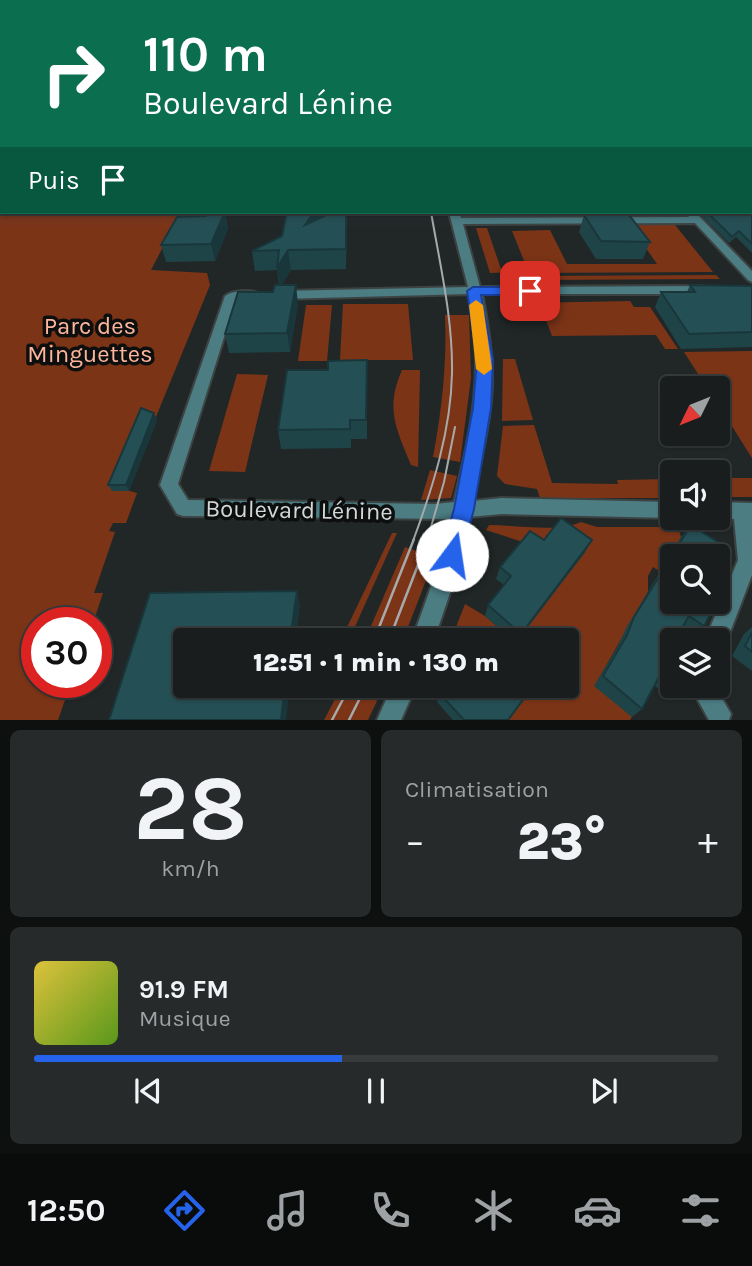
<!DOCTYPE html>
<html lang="fr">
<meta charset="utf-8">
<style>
:root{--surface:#191d1d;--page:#262a2a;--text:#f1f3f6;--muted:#9fa2a4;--line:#373b3b;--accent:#2563eb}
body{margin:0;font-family:Karla,sans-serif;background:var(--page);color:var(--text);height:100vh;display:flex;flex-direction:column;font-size:26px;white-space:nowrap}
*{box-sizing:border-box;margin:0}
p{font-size:23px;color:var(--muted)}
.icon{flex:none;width:38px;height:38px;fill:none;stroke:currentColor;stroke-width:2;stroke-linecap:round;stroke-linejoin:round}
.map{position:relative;height:720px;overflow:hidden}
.drawer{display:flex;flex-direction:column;gap:10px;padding:10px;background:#0e1010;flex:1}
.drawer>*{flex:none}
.guide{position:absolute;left:0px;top:0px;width:752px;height:214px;box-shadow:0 2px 5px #0004,0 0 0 2px var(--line);background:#0b6e4f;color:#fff;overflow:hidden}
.needle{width:46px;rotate:227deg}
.tools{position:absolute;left:660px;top:376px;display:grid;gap:14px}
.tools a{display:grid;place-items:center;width:70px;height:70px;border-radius:7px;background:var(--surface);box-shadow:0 2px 5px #0004,0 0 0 2px var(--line);font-size:35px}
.speed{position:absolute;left:21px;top:607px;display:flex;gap:14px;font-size:35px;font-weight:700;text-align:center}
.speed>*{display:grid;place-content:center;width:91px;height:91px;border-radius:50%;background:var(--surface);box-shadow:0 2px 5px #0004,0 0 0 2px var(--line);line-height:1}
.speed .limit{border:10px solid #d22;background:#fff;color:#111}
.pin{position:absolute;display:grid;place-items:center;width:60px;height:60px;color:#fff;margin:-30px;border-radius:14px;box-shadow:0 4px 10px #0006}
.me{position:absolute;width:77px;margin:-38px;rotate:14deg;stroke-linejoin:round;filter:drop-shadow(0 0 5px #0008)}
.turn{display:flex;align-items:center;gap:24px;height:147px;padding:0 28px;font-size:32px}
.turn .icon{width:91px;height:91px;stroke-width:2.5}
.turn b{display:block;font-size:49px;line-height:60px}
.then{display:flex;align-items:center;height:66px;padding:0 28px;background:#0003;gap:14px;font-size:26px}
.big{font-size:52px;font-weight:800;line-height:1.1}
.drawer .tile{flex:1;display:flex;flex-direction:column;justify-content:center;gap:10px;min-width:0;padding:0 24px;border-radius:10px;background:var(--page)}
.drawer .dial{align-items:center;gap:0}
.dial b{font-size:91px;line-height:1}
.song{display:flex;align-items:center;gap:21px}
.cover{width:84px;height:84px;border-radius:10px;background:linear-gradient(135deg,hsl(50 70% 55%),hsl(90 70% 35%))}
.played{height:7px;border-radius:4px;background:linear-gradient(90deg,var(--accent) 45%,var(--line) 45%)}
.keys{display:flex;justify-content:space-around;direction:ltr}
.heat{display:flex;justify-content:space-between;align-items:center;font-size:38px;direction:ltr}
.drawer .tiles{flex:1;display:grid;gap:10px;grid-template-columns:1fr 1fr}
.tile:last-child{grid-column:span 2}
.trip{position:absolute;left:173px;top:628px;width:406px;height:70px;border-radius:7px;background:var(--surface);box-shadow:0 2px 5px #0004,0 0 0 2px var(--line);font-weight:800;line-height:70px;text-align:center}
.menu{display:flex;height:112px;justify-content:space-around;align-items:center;background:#0a0c0c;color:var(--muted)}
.menu .icon{width:49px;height:49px}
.menu .current{color:var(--accent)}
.menu b{font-size:32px;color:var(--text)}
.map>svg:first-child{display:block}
.green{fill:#7c3417}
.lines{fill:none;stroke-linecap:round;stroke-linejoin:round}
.street-casing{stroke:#3d4343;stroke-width:4}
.street{fill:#4b7d83;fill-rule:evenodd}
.tram-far1{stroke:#a6aaaa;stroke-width:2}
.tram{stroke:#a6aaaa;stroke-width:2.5}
.wall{fill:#1f4448}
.shaded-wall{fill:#19373b}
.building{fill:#244f54;stroke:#19373b;stroke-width:2}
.route{fill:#2563eb;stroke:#184099;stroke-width:2}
.slow{fill:#f59e0b}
.labels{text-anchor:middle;stroke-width:7;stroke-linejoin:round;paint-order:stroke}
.park-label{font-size:24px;fill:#fdb59b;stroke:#0d0f0f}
.street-label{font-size:24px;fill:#d3d7d7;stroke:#0d0f0f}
</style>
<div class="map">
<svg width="752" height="720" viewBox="0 0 752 720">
<rect width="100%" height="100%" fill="#212727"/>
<!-- green -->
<g class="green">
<path d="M 0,127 L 2,212 L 181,212 L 151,270 L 207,273 L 210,285 L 126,490 L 137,493 L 126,523 L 113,523 L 109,531 L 115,532 L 94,593 L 103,593 L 93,623 L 37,623 L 37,682 L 71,683 L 58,720 L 0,720 Z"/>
<path d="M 630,225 L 675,225 L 713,272 L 529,273 L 512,231 L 550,230 L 567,264 L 657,264 Z"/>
<path d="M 476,228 L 487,228 L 501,269 L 514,270 L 516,272 L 490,273 Z"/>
<path d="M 716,275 L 720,279 L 533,280 L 531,276 Z"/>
<path d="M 630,301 L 634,307 L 650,307 L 678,349 L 665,349 L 656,335 L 552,336 L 541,307 L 527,307 L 527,303 Z"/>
<path d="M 343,304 L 408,304 L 413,360 L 340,360 Z"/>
<path d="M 306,305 L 332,305 L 327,361 L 298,361 Z"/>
<path d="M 445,315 L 469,315 L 471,378 L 460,462 L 433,457 C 442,409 447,364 445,315 Z"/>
<path d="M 752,351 L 752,458 L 718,404 L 718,388 L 707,388 L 684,352 Z"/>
<path d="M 503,359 L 515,359 L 533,420 L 502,421 Z"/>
<path d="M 402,370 L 420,370 L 418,467 L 411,465 C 396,428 385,408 402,370 Z"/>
<path d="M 237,374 L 268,375 L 245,472 L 209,471 Z"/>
<path d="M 534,425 L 552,483 L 618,484 L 617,480 L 672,479 L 672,498 L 540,498 L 537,489 L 505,484 L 497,476 L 503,426 Z"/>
<path d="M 430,470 L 457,476 L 451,498 L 421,500 Z"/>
<rect x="718" y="478" width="34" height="19"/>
<path d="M 581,522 L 597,527 L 678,527 L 681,537 L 661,572 L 653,567 L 648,576 L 648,592 L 595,685 L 632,717 L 630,720 L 509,720 L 523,686 L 567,686 L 567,640 L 518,640 L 585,552 L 539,552 L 526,543 L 486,530 L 489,525 C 519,525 556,533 581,522 Z"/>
<path d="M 392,533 L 397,533 L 349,640 L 341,640 Z"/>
<path d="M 405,547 L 435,557 L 403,640 L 365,640 Z"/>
<path d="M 465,604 L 485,616 L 512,640 L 451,640 Z"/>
<path d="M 342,686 L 384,686 L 368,720 L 324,720 Z"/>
</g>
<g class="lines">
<defs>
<g id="street">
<path d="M 751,162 L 752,163 L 752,169 L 751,168 Z"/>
<path d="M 449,212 L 459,212 L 461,218 L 689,217 L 687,212 L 695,212 L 752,271 L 752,282 L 748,280 L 695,223 L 463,224 L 480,287 L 704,286 L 710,290 L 704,294 L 482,294 C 488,324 493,356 492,387 C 490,425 480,463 472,501 L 502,498 L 672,502 L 672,518 L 502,514 L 469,517 L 455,578 L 434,640 L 412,640 L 434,578 L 450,519 L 183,516 L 177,514 L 160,485 L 225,296 C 233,290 254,289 262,295 L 260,298 L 236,299 L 178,484 L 188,500 L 435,504 L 454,502 C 472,425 484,375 470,294 L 280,299 L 274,295 L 280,291 L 468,287 Z"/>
<path d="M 718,502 L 752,503 L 752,575 L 724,648 L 718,650 L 718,640 L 705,640 L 738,560 L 734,519 L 718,518 Z"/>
<path d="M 392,686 L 416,686 L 401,720 L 377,720 Z"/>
<path d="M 690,686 L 715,686 L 731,714 L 729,720 L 709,720 Z"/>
</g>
</defs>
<!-- street casing -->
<use href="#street" class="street-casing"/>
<!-- street -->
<use href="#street" class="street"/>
<!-- tram-far1 -->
<g class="tram-far1">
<path d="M 413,541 C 433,487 451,430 452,373 C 453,319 440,265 431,212"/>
<path d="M 427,541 L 444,482 L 455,427"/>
</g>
<!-- tram -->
<g class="tram">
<path d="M 374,640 L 414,539"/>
<path d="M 389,640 L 428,539"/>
<path d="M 332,720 L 350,686"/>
<path d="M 349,720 L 366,686"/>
</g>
</g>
<!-- wall -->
<g class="wall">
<path d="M 752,200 L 752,253 L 736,237 L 729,243 L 698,212 L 751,212 Z"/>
<path d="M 225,212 L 228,229 L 215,261 L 166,262 L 161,245 L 206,216 Z"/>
<path d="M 287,212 L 327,212 L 325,216 L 347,212 L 346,269 L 291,270 L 281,285 L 298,304 L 290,352 L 229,353 L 225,334 L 273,292 L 279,285 L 277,270 L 255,271 L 252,251 L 282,236 Z"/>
<path d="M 584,215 L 650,242 L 643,259 L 596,259 L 579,232 Z"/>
<path d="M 690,285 L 752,286 L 752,347 L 681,349 L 655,307 L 661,292 L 687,292 Z"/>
<path d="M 367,360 L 367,439 L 351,439 L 351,448 L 281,449 L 278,430 L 328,370 Z"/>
<path d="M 157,420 L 129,491 L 112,491 L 108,485 Z"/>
<path d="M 691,525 L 672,556 L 704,626 L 693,637 L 682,629 L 672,640 L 672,686 L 679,686 L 678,687 L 667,696 L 654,685 L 642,709 L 632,717 L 594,686 L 618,646 L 626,628 L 681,537 Z"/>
<path d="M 544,540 L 585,552 L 518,640 L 512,640 L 485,616 L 488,605 L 504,585 L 496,579 L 500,567 Z"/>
<path d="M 752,627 L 752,671 L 732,656 L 744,634 Z"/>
<path d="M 534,686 L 509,720 L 453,720 L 437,702 L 440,694 Z"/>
</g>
<!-- shaded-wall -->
<g class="shaded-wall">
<path d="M 225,212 L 228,229 L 215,261 L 211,244 Z"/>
<path d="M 314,212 L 327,212 L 307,245 L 305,225 Z"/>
<path d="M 288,250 L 291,270 L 280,288 L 277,268 Z"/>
<path d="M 296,285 L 298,304 L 290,352 L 287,333 Z"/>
<path d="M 154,413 L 157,420 L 129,491 L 126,485 Z"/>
<path d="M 592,540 L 585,552 L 517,640 L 521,634 Z"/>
<path d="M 297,591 L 300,605 L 296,640 L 290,640 Z"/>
<path d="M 285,686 L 290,686 L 286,720 L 281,720 Z"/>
</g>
<!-- building -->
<g class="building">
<path d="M 752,133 L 752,151 L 751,151 L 751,134 Z"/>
<path d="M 751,200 L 752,200 L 752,244 L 739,231 L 732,237 L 707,212 L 751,212 Z"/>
<path d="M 208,212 L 225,212 L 211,244 L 161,245 L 177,217 L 206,216 Z"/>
<path d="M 287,212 L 314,212 L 305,225 L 333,212 L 346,212 L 346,249 L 288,250 L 277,268 L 279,250 L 252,251 L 282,236 Z"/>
<path d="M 584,215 L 629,215 L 650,242 L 601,241 Z"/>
<path d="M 275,285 L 296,285 L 287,333 L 225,334 L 238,292 L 273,292 Z"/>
<path d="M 690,285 L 752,286 L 752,332 L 689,334 L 661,292 L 695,292 Z"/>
<path d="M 367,360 L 366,420 L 350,420 L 350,429 L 278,430 L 287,370 L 328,370 L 328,361 Z"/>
<path d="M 141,408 L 154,413 L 126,485 L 108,485 Z"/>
<path d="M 561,518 L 592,540 L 521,634 L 488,605 L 511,576 L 500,567 L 530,531 L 544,540 Z"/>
<path d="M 691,525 L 724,546 L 718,559 L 718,556 L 672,556 L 672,602 L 717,602 L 704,626 L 689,616 L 675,640 L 672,640 L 672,682 L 661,673 L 642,709 L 603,676 L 627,635 L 634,617 Z"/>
<path d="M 718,575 L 728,582 L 718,601 Z"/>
<path d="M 297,591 L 290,640 L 186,640 L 186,686 L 285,686 L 281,720 L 109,720 L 150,593 Z"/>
<path d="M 752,632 L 752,652 L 745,646 Z"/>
<path d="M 446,686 L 533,686 L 508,720 L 464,720 L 440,694 Z"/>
</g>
<!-- sky -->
<linearGradient id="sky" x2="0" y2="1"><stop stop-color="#121515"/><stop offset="0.56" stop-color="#3d4752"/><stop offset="1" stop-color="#3d4752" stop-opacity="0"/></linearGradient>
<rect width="752" height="228" fill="url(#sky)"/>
<!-- route -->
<path class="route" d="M 473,287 L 530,287 L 537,291 L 530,295 L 481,295 L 493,359 L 491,408 L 474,509 L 460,562 L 452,565 L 445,562 L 441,555 L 454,509 L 473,408 L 477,359 L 467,291 Z"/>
<!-- slow -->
<path class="slow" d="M 476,300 L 483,305 L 492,369 L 484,375 L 476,369 L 469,305 Z"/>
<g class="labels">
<!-- park labels -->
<g class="park-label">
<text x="90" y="334">Parc des<tspan x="90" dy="28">Minguettes</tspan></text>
</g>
<!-- street labels -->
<g class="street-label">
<text transform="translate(299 510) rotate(1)" y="8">Boulevard Lénine</text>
</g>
</g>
</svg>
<div class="tools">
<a><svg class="needle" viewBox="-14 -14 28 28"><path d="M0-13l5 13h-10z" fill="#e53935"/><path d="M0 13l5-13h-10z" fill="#9fa2a4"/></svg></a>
<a><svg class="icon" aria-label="sound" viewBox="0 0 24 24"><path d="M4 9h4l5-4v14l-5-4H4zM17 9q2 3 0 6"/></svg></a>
<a><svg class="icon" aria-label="search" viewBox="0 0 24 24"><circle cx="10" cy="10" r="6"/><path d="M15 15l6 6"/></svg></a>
<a><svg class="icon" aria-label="layers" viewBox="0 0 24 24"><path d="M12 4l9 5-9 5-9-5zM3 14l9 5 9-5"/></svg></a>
</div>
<div class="speed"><div class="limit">30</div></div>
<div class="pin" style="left:530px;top:291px;background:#d93025"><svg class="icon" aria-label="arrive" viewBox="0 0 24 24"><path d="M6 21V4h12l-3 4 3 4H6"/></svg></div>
<svg class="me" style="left:452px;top:555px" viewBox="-20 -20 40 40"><circle r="19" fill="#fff"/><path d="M0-13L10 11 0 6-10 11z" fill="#2563eb"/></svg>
<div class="trip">12:51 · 1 min · 130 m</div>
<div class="guide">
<div class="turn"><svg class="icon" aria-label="right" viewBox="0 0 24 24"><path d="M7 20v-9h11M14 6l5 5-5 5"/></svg><div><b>110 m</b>Boulevard Lénine</div></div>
<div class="then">Puis<svg class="icon" aria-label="arrive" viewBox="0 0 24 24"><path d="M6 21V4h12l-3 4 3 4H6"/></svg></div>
</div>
</div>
<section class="drawer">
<div class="tiles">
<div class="tile dial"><b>28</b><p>km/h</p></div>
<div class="tile"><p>Climatisation</p>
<div class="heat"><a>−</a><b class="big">23°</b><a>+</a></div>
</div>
<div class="tile">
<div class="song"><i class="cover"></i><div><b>91.9 FM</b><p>Musique</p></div></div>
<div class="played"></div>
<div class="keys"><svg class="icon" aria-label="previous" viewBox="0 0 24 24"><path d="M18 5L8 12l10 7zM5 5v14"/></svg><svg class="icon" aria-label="pause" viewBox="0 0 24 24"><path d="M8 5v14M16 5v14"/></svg><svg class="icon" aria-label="next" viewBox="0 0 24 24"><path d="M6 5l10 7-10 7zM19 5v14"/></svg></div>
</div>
</div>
</section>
<nav class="menu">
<b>12:50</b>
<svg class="icon current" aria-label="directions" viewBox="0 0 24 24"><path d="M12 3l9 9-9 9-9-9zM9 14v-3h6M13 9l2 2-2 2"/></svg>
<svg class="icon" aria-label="music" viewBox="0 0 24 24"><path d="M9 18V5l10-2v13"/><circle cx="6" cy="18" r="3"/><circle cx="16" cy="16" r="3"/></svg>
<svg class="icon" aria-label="phone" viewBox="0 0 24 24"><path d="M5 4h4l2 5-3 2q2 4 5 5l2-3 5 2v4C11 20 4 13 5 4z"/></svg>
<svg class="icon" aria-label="climate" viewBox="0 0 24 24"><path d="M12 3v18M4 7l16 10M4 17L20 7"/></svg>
<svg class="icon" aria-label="car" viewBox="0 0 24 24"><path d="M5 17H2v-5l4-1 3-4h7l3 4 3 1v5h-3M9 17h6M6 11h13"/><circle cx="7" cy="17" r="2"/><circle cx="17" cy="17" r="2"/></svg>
<svg class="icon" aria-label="filters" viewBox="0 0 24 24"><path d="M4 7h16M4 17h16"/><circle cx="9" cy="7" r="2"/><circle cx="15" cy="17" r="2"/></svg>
</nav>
